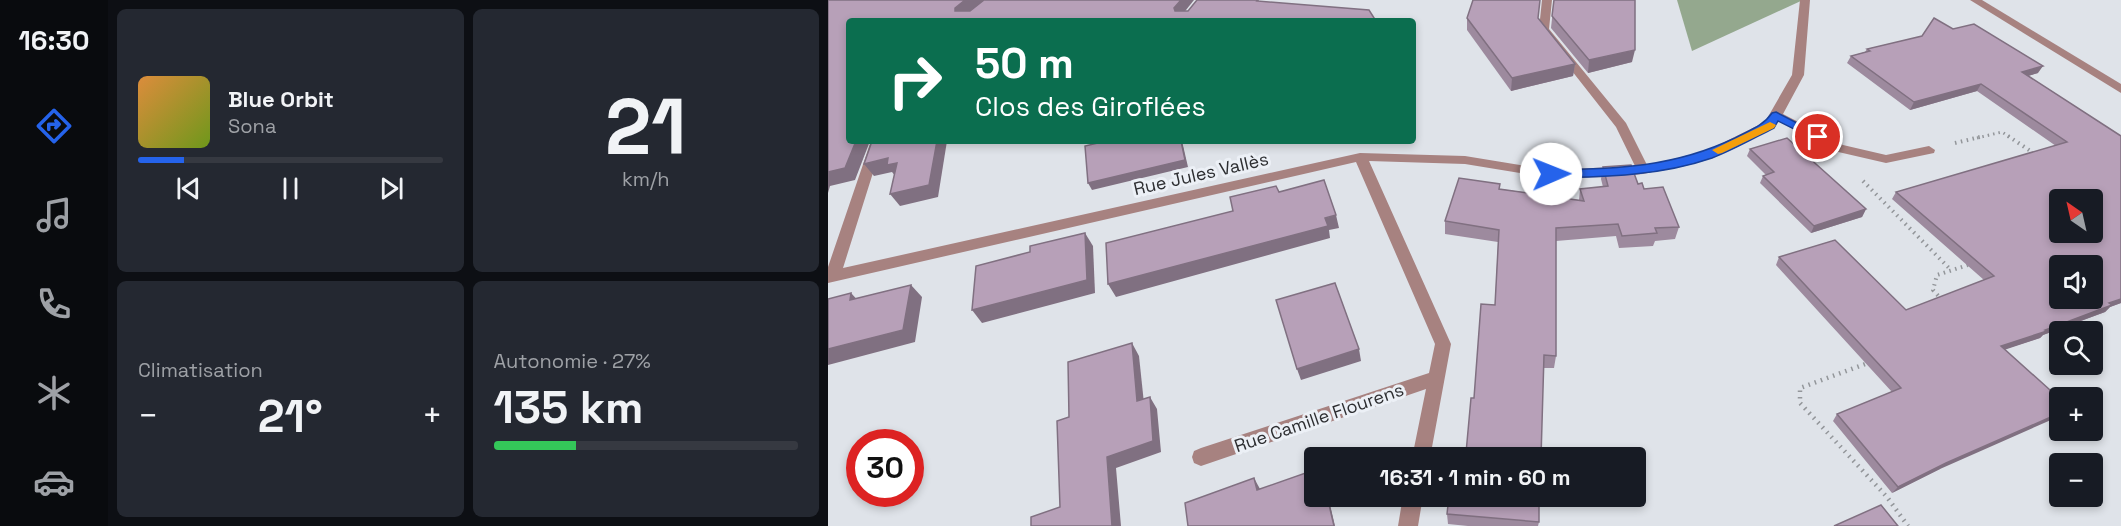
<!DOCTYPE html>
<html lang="fr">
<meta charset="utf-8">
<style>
:root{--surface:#171b24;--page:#242831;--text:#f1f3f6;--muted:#9ea1a6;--line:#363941;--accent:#2563eb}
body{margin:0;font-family:"Space Grotesk",sans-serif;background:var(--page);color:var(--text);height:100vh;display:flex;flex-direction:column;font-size:22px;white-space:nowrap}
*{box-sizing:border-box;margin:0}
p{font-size:20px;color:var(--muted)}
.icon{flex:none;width:33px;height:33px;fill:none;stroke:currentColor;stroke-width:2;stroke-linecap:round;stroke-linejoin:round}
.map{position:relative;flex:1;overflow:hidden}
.panel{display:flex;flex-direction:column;gap:9px;padding:9px;background:#0d0f14;width:720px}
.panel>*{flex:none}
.hud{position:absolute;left:18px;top:18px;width:570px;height:126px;border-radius:6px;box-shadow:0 3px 9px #0003;background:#0b6e4f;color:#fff;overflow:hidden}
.needle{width:39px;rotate:326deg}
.tools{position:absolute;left:1221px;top:189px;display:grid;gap:12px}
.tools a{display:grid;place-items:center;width:54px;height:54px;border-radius:6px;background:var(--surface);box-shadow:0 3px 9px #0003;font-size:30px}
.speed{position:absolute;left:18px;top:429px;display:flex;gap:12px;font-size:30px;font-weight:700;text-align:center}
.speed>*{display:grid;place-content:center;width:78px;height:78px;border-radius:50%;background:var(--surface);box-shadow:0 3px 9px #0003;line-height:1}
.speed .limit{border:9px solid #d22;background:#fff;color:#111}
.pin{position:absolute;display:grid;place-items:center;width:51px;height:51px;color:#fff;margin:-26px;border:3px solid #fff;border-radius:50%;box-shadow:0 2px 6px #0007}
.me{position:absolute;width:66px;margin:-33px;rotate:89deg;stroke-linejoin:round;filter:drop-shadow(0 0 4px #0008)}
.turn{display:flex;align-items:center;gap:21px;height:126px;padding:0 30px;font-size:27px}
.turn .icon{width:78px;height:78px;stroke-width:2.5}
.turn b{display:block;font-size:42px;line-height:51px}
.big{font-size:45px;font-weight:700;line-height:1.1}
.panel .card{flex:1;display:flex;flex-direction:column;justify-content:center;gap:9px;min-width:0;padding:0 21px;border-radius:9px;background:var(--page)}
.panel .dial{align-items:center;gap:0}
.dial b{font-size:78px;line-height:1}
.song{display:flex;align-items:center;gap:18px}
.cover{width:72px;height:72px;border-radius:9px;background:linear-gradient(135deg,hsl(30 70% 55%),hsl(80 70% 35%))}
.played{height:6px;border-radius:3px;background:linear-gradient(90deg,var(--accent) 15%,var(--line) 15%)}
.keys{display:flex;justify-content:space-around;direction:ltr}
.heat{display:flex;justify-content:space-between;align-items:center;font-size:33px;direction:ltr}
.charge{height:9px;border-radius:4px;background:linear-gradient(90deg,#34c759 27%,var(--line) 0)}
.panel .tiles{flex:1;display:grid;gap:9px;grid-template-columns:repeat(2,1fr)}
.trip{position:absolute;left:476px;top:447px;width:342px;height:60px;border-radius:6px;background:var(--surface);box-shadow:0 3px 9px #0003;font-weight:700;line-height:60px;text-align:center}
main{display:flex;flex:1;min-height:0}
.dock{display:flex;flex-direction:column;width:108px;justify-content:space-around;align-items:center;background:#090b0e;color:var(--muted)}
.dock .icon{width:42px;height:42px}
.dock .on{color:var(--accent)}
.dock b{font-size:27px;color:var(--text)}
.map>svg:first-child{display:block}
.forest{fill:#94a88e}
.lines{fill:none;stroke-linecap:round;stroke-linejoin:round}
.path-far2{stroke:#93969a;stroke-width:3;stroke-dasharray:1.5 4;stroke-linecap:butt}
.path-far1{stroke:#93969a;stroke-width:4;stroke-dasharray:1.5 4.5;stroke-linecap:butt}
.path{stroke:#93969a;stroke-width:4.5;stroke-dasharray:1.5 5;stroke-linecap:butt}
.minor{fill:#a78280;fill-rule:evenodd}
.wall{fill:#9d8a9e}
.shaded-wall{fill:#807081}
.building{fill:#b7a0b8;stroke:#807081;stroke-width:1.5;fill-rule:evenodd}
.route{fill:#2563eb;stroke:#184099;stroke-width:1.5}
.slow{fill:#f59e0b}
.labels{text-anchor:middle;stroke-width:6;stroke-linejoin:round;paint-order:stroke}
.street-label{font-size:18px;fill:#2d2e31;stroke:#ecf0f6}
</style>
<main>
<nav class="dock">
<b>16:30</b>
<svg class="icon on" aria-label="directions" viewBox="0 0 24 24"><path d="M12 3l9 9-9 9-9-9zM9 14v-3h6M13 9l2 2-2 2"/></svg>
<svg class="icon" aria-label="music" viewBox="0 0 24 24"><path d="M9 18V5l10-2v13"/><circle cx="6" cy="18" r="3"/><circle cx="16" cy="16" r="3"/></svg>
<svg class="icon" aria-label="phone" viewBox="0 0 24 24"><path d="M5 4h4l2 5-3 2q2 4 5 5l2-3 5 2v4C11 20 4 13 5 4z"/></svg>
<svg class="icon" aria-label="climate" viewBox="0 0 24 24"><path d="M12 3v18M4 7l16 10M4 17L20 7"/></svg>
<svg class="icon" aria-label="car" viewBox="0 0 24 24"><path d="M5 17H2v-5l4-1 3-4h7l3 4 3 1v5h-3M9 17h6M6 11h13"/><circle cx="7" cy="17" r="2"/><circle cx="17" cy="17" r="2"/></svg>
</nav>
<section class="panel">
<div class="tiles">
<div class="card">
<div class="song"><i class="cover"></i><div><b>Blue Orbit</b><p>Sona</p></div></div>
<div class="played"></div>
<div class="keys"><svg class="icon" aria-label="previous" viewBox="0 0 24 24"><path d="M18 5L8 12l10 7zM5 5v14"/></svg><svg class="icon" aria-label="pause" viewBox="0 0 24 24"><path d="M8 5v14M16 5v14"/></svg><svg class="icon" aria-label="next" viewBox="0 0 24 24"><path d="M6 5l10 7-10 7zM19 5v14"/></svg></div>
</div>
<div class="card dial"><b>21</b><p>km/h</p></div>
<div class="card"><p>Climatisation</p>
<div class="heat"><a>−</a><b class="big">21°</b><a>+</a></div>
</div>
<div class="card"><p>Autonomie · 27%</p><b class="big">135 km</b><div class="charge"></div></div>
</div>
</section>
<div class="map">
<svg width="1293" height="526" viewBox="0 0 1293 526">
<rect width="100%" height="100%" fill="#dfe3e9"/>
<!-- forest -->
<path class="forest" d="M 849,0 L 975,0 L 864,51 Z"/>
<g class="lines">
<!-- path-far2 -->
<path class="path-far2" d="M 1149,138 L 1174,132 L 1183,138"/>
<!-- path-far1 -->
<g class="path-far1">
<path d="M 1180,136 L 1207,154"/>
<path d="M 1127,143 L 1156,136"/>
<path d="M 1035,181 L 1123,270"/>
<path d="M 1114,300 L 1105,290 L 1109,275 L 1143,264"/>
</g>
<!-- path -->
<path class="path" d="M 1043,362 L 972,388 L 972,403 L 1059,497 L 1080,526"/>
<!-- minor -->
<g class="minor">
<path d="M 714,0 L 724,0 L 721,29 L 798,123 L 819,165 L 876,152 L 937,122 L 964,75 L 972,0 L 982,0 L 976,75 L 955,114 L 1015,145 L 1058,155 L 1101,146 L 1107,150 L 1106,153 L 1058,163 L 1006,151 L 950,121 L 946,128 L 885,158 L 815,174 L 784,177 L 723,178 L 637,164 L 541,161 L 623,344 L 602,458 L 584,458 L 598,389 L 373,466 L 366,463 L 364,457 L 366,451 L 373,448 L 601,373 L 607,344 L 528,162 L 0,283 L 0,267 L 43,141 L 55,141 L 15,268 L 532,153 L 637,156 L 723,170 L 807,166 L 788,127 L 711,29 Z"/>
<path d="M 1142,0 L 1154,0 L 1293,84 L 1293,93 Z"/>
<path d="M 575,496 L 595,496 L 590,526 L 570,526 Z"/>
</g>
</g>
<!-- wall -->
<g class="wall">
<path d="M 726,0 L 804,62 L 760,73 L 723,28 Z"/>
<path d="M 639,18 L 710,19 L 747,64 L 745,76 L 683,91 L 639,30 Z"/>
<path d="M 1125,29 L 1210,73 L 1200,76 L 1293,136 L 1293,303 L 1282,307 L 1277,312 L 1215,335 L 1212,338 L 1177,349 L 1112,469 L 1064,493 L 1005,421 L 1009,414 L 1064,392 L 948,265 L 951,257 L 1078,310 L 1156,280 L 1064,199 L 1068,192 L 1228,146 L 1149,91 L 1082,110 L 1019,63 L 1023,56 L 1037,52 L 1039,49 Z"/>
<path d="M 922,149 L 1038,209 L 1034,217 L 983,233 L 932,183 L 935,176 L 938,175 L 919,156 Z"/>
<path d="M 775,167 L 810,184 L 816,189 L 851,227 L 847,239 L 827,241 L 825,246 L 791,248 L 788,236 L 728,241 L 728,356 L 726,368 L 715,368 L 638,453 L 646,398 L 667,305 L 670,242 L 617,234 L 617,221 L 672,189 L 751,200 L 752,189 L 775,187 L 773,179 Z"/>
<path d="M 619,514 L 711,522 L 710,526 L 640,526 L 620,524 Z"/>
</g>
<!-- shaded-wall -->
<g class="shaded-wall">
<path d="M 137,0 L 157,0 L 134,19 L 127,11 L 127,8 Z"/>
<path d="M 353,0 L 366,0 L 350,20 L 346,8 Z"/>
<path d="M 807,50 L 804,62 L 760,73 L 761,60 Z"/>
<path d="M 747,64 L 745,76 L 683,91 L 684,78 Z"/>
<path d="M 1215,66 L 1210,73 L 1189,79 L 1194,72 Z"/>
<path d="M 1153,84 L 1149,91 L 1082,110 L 1086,102 Z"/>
<path d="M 28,141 L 42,141 L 27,180 L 2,186 L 0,193 L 0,172 Z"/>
<path d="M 109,141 L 119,141 L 110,197 L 72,206 L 62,194 Z"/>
<path d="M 353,141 L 354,141 L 360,167 L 264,190 L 260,183 Z"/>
<path d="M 60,158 L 69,163 L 68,177 L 64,172 L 46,176 L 36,164 Z"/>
<path d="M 1038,209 L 1034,217 L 983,233 L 986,226 Z"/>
<path d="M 508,215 L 511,228 L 501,230 L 502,238 L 288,297 L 280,284 Z"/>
<path d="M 257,233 L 265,246 L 267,293 L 154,323 L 144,310 Z"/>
<path d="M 83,285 L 94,297 L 87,342 L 0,365 L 0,349 Z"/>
<path d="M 23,293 L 35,306 L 22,300 Z"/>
<path d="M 1293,299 L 1293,303 L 1282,307 L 1277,312 L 1215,335 L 1212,338 L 1167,353 L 1173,346 L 1217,330 L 1281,303 Z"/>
<path d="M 304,343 L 311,356 L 317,413 L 309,401 Z"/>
<path d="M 531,349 L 533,361 L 473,380 L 469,369 Z"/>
<path d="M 322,397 L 329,409 L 333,452 L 288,468 L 293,526 L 284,526 L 279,457 Z"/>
<path d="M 1232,413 L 1232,416 L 1112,469 L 1064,493 L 1070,487 L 1118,463 Z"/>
<path d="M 426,478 L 432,489 L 429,490 Z"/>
<path d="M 499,496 L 500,496 L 507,526 L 506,526 Z"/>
</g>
<!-- building -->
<g class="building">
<path d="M 0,0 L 137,0 L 127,8 L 127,11 L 142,11 L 156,0 L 353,0 L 346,8 L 347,11 L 360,11 L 369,0 L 430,0 L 429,1 L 541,10 L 548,21 L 21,21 L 21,141 L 28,141 L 17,168 L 0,172 Z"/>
<path d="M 645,0 L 712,0 L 710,18 L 747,64 L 684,78 L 639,18 Z"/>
<path d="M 726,0 L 807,0 L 807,50 L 761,60 L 724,16 Z"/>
<path d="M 1106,18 L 1125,29 L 1146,24 L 1215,66 L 1194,72 L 1293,136 L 1293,299 L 1281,303 L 1284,305 L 1217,330 L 1219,331 L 1173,346 L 1232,399 L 1232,413 L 1118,463 L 1070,487 L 1009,414 L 1073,388 L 951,257 L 1007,240 L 1078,310 L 1166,276 L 1068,192 L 1239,142 L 1153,84 L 1086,102 L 1023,56 L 1042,51 L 1039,49 L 1094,36 ZM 1232,200 L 1264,200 L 1264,232 L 1232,232 ZM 1232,266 L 1264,266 L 1264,298 L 1232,298 Z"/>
<path d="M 959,138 L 1038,209 L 986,226 L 935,176 L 946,172 L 922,149 Z"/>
<path d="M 44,141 L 109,141 L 101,185 L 62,194 L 69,163 L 59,165 L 60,158 L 36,164 Z"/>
<path d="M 278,141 L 353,141 L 357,160 L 260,183 L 257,146 Z"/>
<path d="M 803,165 L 810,184 L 814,183 L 816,189 L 835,187 L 851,227 L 827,228 L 829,233 L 794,236 L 790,224 L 728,228 L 728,356 L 716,355 L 713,458 L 625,458 L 625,452 L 638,453 L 643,398 L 646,398 L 653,304 L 667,305 L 671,230 L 617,221 L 631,178 L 672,184 L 671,189 L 756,201 L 752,189 L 780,186 L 775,167 Z"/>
<path d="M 496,180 L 508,215 L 497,218 L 500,226 L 280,284 L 278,243 L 405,211 L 402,197 L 448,186 L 451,192 Z"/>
<path d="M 257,233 L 259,280 L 144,310 L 148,266 L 202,252 L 202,246 Z"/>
<path d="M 507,283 L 531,349 L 469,369 L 448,300 Z"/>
<path d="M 83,285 L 75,330 L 0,349 L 0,299 L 23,293 L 22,300 Z"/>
<path d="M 304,343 L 309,401 L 322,397 L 325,441 L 279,457 L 284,526 L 203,526 L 203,517 L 232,507 L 229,421 L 241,417 L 240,362 Z"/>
<path d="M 486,470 L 486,496 L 499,496 L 506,526 L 360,526 L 357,503 L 426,478 L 429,490 Z"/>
<path d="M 621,496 L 711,496 L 711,522 L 619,514 Z"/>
<path d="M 1053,505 L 1070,526 L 1006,526 Z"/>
</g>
<!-- route -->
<path class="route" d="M 948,112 L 996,137 L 990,141 L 950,121 L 946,128 C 926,138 905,150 884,158 C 832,176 777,177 723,178 L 717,174 L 723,170 C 790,169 846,167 907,138 C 922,130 935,126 944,113 Z"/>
<!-- slow -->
<path class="slow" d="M 942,122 L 948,125 L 946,128 L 894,153 L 890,154 L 884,150 Z"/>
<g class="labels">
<!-- street labels -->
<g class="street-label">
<text transform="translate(373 174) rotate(-13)" y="6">Rue Jules Vallès</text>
<text transform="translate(491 418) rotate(-19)" y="6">Rue Camille Flourens</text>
</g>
</g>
</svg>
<div class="tools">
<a><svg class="needle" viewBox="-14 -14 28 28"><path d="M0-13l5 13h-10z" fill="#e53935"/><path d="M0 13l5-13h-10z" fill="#9ea1a6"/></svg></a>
<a><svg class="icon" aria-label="sound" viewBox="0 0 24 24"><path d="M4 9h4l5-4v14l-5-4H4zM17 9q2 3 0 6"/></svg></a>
<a><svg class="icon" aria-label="search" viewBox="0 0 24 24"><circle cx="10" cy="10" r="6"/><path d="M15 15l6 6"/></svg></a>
<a>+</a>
<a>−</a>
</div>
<div class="speed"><div class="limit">30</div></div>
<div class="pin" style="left:990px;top:137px;background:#d93025"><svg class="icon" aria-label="arrive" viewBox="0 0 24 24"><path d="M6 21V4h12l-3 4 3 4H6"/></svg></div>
<svg class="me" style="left:723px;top:174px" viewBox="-20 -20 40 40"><circle r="19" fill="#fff"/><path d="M0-13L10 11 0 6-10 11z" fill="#2563eb"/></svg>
<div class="trip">16:31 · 1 min · 60 m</div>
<div class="hud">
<div class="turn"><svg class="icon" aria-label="right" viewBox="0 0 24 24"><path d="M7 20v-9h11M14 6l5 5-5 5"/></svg><div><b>50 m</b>Clos des Giroflées</div></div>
</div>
</div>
</main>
